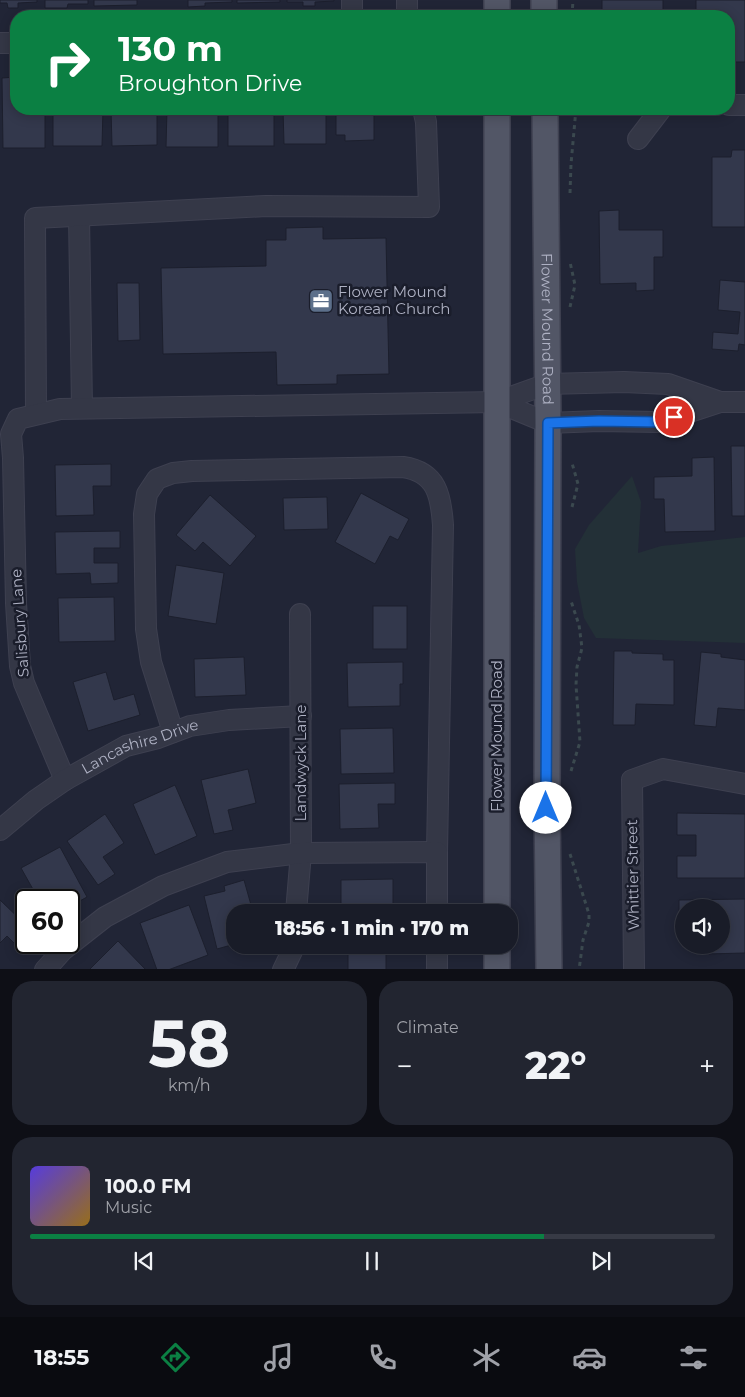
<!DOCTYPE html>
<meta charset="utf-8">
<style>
:root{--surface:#191c28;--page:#222530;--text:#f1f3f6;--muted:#9fa1a8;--line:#373a45;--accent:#0b8043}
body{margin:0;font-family:Montserrat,sans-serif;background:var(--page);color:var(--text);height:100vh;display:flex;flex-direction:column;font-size:19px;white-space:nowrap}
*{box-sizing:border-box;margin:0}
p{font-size:16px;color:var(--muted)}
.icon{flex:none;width:28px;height:28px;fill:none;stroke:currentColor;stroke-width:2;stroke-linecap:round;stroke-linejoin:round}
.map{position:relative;height:969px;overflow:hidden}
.sheet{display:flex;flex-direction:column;gap:12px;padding:12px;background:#0e0f16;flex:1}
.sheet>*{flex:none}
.guide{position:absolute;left:10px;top:10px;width:725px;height:105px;border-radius:20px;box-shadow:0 2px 12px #0003,0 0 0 1px var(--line);background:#0b8043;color:#fff;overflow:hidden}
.tools{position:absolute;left:675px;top:899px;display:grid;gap:10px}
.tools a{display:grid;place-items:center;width:55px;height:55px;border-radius:50%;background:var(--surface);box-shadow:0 2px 12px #0003,0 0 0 1px var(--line);font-size:25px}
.speed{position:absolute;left:15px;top:889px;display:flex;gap:10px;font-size:25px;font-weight:700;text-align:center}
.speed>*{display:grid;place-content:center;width:65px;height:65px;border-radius:50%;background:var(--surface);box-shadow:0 2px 12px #0003,0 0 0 1px var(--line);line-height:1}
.speed .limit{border:2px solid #111;border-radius:8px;background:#fff;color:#111}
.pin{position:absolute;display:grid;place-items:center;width:42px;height:42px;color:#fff;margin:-21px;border:2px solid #fff;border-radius:50%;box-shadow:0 1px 5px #0007}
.me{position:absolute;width:55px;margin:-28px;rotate:0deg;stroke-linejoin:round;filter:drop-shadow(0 0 4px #0008)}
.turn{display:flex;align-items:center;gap:18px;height:105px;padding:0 25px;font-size:22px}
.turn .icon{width:65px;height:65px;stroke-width:2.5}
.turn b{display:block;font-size:35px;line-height:42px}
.big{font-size:38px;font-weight:800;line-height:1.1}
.sheet .widget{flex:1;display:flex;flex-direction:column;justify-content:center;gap:8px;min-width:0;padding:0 18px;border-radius:20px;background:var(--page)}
.sheet .dial{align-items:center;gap:0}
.dial b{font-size:65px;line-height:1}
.song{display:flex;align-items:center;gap:15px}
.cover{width:60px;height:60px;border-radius:8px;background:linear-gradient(135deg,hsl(250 70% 55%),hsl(40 70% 35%))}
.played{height:5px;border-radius:2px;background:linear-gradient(90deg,var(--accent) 75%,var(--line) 75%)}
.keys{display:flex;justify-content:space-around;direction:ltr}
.heat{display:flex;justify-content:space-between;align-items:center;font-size:28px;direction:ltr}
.sheet .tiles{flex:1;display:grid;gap:12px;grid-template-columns:1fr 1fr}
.widget:last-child{grid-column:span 2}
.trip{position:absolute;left:226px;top:904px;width:292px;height:50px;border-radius:20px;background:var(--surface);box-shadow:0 2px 12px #0003,0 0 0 1px var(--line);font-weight:800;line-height:50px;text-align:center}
.tab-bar{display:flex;height:80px;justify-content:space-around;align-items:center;background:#0a0b10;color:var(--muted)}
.tab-bar .icon{width:35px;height:35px}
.tab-bar .on{color:var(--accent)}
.tab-bar b{font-size:22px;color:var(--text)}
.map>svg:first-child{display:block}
.green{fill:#233037}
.building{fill:#33384c;stroke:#1c1f2d}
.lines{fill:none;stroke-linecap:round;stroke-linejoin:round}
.minor-casing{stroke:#3e4050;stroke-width:22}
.major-casing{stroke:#3e4050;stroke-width:28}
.path{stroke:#3b494f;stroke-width:3;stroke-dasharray:4 4;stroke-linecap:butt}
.minor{stroke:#343746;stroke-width:20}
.major{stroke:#525666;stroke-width:25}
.route-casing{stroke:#114b97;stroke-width:12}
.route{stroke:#1a73e8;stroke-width:9}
.labels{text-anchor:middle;stroke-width:5;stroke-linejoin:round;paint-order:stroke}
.poi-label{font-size:15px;fill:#aeb1c3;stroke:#1a1d2b;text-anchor:start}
.street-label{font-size:15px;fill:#aeb1c3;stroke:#1a1d2b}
</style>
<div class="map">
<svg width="745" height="970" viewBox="0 0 745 970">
<rect width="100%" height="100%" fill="#212536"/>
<!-- green -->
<path class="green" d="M 632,476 L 641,502 L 638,553 L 661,546 L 745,537 L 745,643 L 596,638 L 584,618 L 577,582 L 575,549 L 589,525 Z"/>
<!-- building -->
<g class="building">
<path d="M 0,0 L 37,0 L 37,2 L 18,3 L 18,8 L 8,8 L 7,3 L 0,3 Z"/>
<path d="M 45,0 L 88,0 L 88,4 L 68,4 L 67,8 L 45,8 Z"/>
<path d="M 94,0 L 137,0 L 137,5 L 94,6 Z"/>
<path d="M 188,0 L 232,0 L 232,2 L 205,3 L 205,6 L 188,7 Z"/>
<path d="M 237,0 L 280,0 L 280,2 L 237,3 Z"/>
<path d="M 287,0 L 334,0 L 334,1 L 315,2 L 315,6 L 303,6 L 303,2 L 287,2 Z"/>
<rect x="602" y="0" width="61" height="16"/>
<path d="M 696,0 L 745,0 L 745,62 L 734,62 L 733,44 L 729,44 L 729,16 L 696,16 Z"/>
<path d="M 16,77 L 16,109 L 45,109 L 45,148 L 3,148 L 2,78 Z"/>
<path d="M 53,109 L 103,109 L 102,146 L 53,146 Z"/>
<path d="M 111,109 L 157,109 L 157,145 L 112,146 Z"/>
<path d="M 167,109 L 218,109 L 218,147 L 166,147 Z"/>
<rect x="228" y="109" width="46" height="37"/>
<path d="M 283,109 L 326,109 L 326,144 L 284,144 Z"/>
<path d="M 336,109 L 374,109 L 374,140 L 345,141 L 345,135 L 336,135 Z"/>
<path d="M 732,150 L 745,150 L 745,227 L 712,227 L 712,157 L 731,157 Z"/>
<path d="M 619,210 L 619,230 L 663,230 L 663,257 L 654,257 L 654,290 L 636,291 L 636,283 L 600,284 L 599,211 Z"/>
<path d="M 323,227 L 323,239 L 386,238 L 389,374 L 337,375 L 337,384 L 277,385 L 276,352 L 163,354 L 161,268 L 266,266 L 266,240 L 286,240 L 286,228 Z"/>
<path d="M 720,280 L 745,282 L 745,345 L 739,344 L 738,351 L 712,349 L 713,332 L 738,334 L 740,312 L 718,310 Z"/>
<path d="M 117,283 L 139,283 L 140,340 L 118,341 Z"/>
<path d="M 731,446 L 745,446 L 745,516 L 732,516 Z"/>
<path d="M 714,457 L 715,531 L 665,532 L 664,499 L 654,499 L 654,477 L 692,476 L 692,458 Z"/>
<path d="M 111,464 L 111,486 L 93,486 L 94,515 L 56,516 L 55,465 Z"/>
<path d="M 361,493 L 409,519 L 398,540 L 390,536 L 375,564 L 335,542 Z"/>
<path d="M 210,495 L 256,536 L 230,566 L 203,542 L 195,551 L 176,535 Z"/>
<path d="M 327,497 L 328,529 L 284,530 L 283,498 Z"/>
<path d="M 120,531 L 120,548 L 94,548 L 94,563 L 118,563 L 118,583 L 91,584 L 90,573 L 56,574 L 55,532 Z"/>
<path d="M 176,565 L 224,573 L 216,624 L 168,616 Z"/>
<path d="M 114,597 L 115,641 L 59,642 L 58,598 Z"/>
<rect x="373" y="606" width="34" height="43"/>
<path d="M 614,651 L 632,651 L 632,653 L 663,654 L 663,660 L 674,660 L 674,705 L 636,704 L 635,725 L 613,725 Z"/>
<path d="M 701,652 L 721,654 L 721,657 L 745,660 L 745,710 L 718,708 L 716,727 L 694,725 Z"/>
<path d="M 244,657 L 246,695 L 195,697 L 194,659 Z"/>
<path d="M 403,662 L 403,684 L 400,684 L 400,706 L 348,707 L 347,663 Z"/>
<path d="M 106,672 L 114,700 L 134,694 L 140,715 L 88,731 L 73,682 Z"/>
<path d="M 393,728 L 394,773 L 341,774 L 340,729 Z"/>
<path d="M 248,769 L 256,803 L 228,810 L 233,830 L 214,834 L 201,780 Z"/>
<path d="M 395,783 L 395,804 L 378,804 L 379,828 L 340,829 L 339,784 Z"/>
<path d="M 175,785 L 197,836 L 155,855 L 133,804 Z"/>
<path d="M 677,813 L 745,814 L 745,878 L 677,878 L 677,856 L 696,856 L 696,835 L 677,835 Z"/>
<path d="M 105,814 L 124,843 L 103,857 L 115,874 L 98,885 L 67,841 Z"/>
<path d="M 60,847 L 87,897 L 69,907 L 69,900 L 39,900 L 21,868 Z"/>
<path d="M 393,879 L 393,912 L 341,912 L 341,880 Z"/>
<path d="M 244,880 L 253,912 L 235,912 L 235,944 L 217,949 L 204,896 L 225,891 L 224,886 Z"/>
<path d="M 745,899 L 745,953 L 706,954 L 706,945 L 721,945 L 721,908 L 684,908 L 684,937 L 679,937 L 679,900 Z"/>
<path d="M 0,900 L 26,925 L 26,942 L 28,942 L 21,950 L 7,936 L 0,943 Z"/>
<path d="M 189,905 L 208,955 L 168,970 L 157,970 L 140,923 Z"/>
<path d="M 118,941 L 146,970 L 89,970 Z"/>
<path d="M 348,945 L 403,945 L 403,949 L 386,949 L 386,970 L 348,970 Z"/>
</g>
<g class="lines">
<defs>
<g id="minor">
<path d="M 352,0 L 352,16"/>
<path d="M 407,16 L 407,0"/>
<path d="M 0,43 L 16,43"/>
<path d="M 729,105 L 745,105"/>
<path d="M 638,139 L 661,109"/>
<path d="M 79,216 L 82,408"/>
<path d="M 720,402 L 668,384 L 624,382 L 547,384 L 497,402 L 548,423 L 599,421 L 659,422 L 720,402 L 745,402"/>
<path d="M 36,414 L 35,218 L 266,206 L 429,207 L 426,122 L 423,109"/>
<path d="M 173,732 L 151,662 L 146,629 L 144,514 L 147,494 L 157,479 L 173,473 L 192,471 L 403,467 C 437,472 441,496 443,525 L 437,852"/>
<path d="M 65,780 L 24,683 L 20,666 L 16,603 L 13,458 L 11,434 L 18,419 L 60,409 L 497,402"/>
<path id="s1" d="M 0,830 L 36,800 L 65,780 L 126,746 L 158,738 L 190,726 L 229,720 L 301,716"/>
<path d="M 296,912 L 301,853 L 300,614"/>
<path d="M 45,970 L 63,950 L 105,917 L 163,886 L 227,862 L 301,853 L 437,852 L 437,912"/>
<path d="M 283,970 L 295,945"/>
<path d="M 437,970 L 437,945"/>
<path d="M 634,970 L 632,780 L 663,769 L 745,784"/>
</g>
<g id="major">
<path d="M 497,0 L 497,16"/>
<path d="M 544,0 L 544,16"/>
<path d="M 497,109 L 497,912"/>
<path id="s2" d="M 545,109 L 548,423 L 547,808 L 549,970"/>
<path d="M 497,945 L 497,970"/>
</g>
</defs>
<!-- minor casing -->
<use href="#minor" class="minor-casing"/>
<!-- major casing -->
<use href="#major" class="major-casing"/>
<!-- path -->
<g class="path">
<path d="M 572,16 L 573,0"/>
<path d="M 570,193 L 571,164 L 576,109"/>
<path d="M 570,307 L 575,285 L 570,262"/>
<path d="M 572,507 L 578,484 L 572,463"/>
<path d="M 571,771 L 580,742 L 576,685 L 577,667 L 582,648 L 579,625 L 571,601"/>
<path d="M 570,854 L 589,914 L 589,922 L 583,940 L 579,970"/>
</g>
<!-- minor -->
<use href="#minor" class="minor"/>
<!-- major -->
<use href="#major" class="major"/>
</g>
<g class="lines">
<defs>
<path id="route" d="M 546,808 L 548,423 L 599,421 L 659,422 L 674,417"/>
</defs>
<!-- route casing -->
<use href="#route" class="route-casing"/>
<!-- route -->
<use href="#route" class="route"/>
</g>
<!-- icons -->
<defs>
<symbol id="office-square" viewBox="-11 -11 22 22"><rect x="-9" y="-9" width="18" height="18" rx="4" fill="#5c6f8a" stroke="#1a1d2b"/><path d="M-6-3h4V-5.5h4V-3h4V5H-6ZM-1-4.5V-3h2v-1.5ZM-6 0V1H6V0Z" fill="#fff"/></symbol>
</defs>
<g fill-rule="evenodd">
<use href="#office-square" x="307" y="287" width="28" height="28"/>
</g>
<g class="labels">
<!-- poi labels -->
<g class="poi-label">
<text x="338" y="297">Flower Mound<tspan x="338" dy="17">Korean Church</tspan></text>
</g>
<!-- street labels -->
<g class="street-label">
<text dy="5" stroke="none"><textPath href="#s2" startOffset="220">Flower Mound Road</textPath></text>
<text transform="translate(20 623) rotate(-94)" y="5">Salisbury Lane</text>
<text transform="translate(497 736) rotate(-90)" y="5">Flower Mound Road</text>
<text dy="5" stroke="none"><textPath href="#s1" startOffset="165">Lancashire Drive</textPath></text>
<text transform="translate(301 763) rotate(-90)" y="5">Landwyck Lane</text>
<text transform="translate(633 875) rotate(-91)" y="5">Whittier Street</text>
</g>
</g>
</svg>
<div class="tools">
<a><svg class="icon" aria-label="sound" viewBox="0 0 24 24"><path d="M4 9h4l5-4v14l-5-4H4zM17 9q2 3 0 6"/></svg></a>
</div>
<div class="speed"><div class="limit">60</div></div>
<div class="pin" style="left:674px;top:417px;background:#d93025"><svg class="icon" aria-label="arrive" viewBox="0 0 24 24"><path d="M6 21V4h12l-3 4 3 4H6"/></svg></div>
<svg class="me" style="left:546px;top:808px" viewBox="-20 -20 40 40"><circle r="19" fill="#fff"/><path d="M0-13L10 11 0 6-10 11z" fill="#1a73e8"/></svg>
<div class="trip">18:56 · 1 min · 170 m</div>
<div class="guide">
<div class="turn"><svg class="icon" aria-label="right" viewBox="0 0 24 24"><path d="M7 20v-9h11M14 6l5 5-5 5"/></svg><div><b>130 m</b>Broughton Drive</div></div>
</div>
</div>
<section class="sheet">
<div class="tiles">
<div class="widget dial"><b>58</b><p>km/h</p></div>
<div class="widget"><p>Climate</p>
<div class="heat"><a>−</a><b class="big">22°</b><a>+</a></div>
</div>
<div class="widget">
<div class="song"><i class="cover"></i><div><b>100.0 FM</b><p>Music</p></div></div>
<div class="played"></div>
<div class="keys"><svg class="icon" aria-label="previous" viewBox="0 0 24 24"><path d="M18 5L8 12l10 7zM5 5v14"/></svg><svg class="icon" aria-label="pause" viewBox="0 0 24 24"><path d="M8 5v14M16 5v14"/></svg><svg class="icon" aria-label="next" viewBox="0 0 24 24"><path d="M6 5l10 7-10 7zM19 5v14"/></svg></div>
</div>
</div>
</section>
<nav class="tab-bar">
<b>18:55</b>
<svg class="icon on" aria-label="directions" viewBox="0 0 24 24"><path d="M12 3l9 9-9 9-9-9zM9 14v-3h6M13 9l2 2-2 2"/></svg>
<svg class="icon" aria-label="music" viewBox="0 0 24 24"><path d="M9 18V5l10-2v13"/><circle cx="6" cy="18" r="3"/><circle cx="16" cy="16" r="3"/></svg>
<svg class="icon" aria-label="phone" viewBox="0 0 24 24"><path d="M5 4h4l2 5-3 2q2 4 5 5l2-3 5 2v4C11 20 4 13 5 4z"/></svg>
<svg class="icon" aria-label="climate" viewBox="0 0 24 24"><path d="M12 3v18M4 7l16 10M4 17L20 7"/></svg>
<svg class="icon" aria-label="car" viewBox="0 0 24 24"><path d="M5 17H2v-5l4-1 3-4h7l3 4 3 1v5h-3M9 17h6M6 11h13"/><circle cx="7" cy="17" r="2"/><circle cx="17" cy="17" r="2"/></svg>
<svg class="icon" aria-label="filters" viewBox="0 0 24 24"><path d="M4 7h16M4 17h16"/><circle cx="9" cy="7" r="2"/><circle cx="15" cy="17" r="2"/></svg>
</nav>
